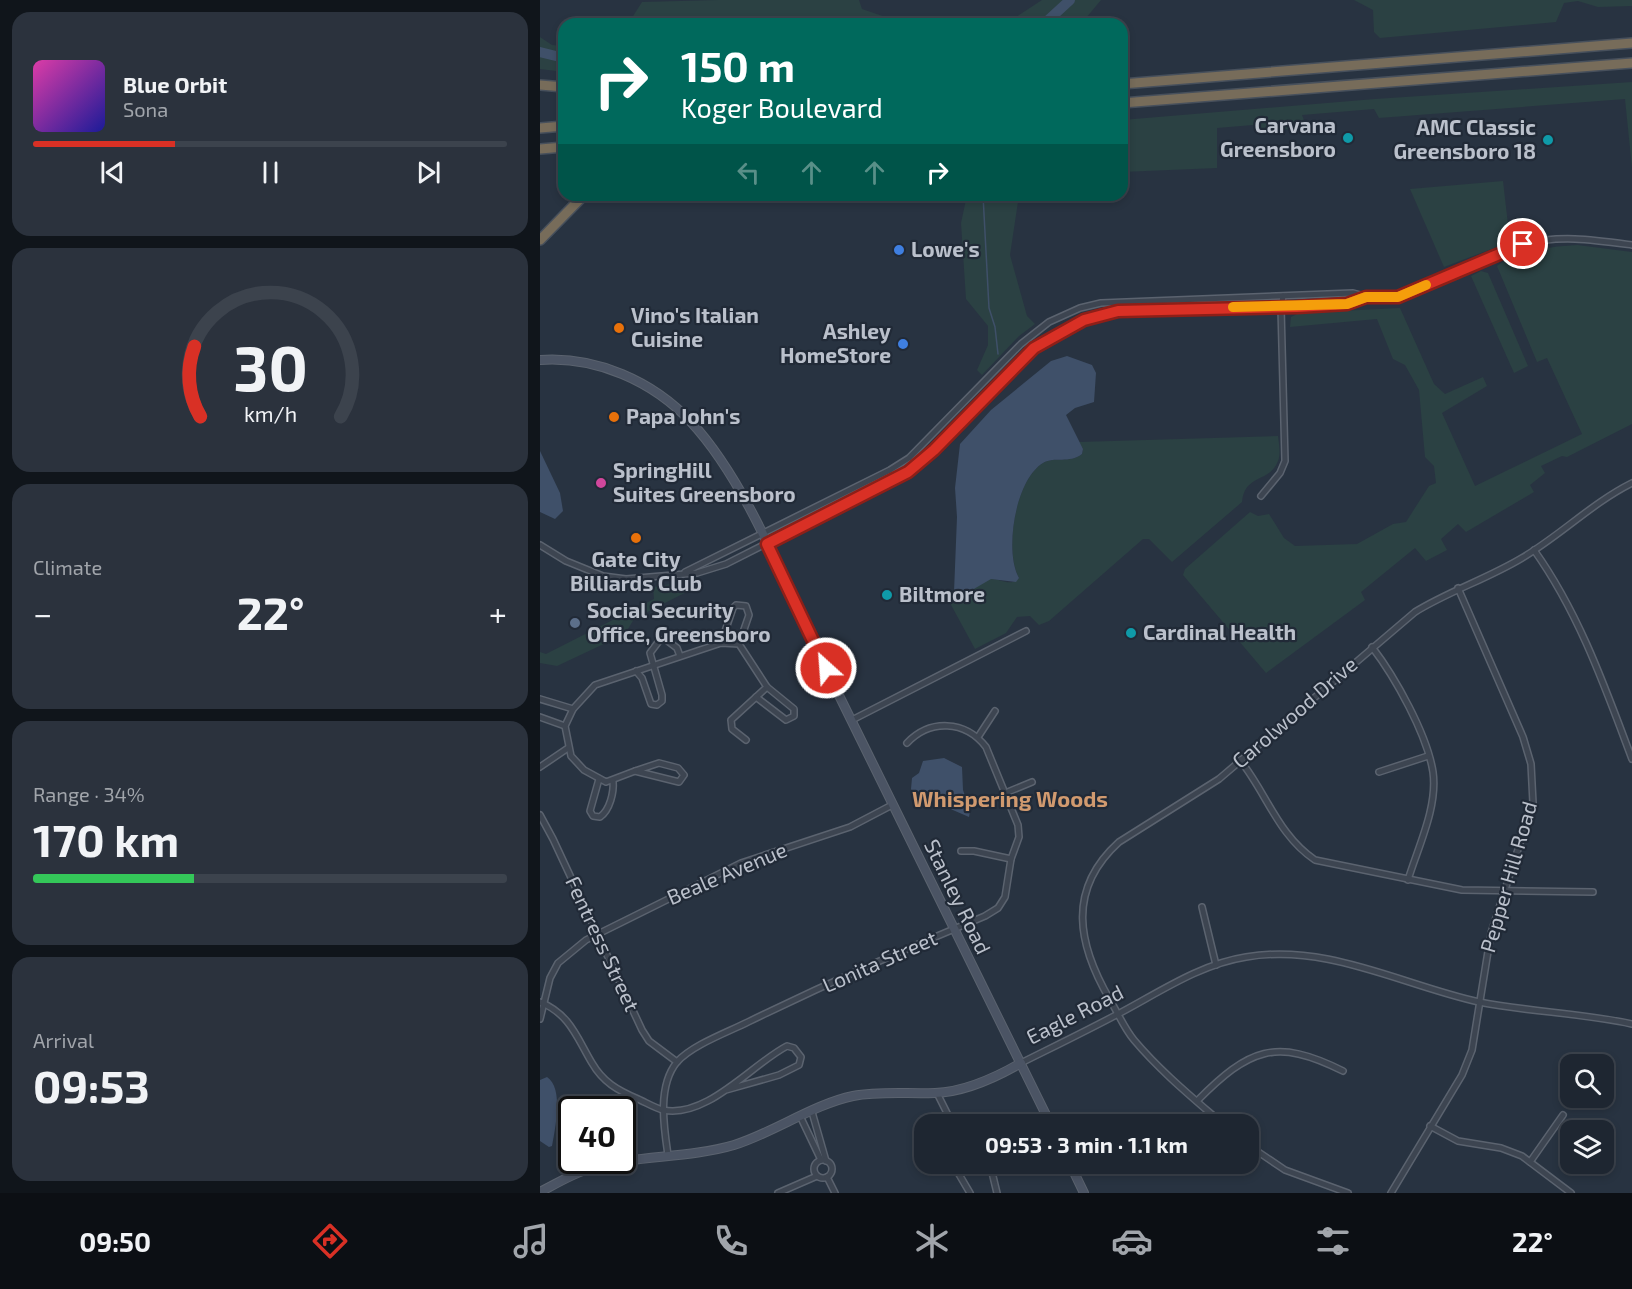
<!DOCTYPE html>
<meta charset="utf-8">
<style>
:root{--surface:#1e2631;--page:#2b323d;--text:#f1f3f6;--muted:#a1a5ab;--line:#3c434d;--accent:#d93025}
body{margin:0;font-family:"Exo 2",sans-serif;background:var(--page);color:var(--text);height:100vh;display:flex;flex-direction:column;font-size:22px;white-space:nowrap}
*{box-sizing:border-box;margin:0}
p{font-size:20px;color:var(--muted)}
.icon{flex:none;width:33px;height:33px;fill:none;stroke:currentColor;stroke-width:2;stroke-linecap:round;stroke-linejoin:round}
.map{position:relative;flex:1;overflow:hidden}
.side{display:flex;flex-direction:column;gap:12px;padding:12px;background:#10151b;width:540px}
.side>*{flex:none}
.guide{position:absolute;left:18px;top:18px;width:570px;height:183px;border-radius:18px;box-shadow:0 3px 9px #0003,0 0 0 2px var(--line);background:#00695c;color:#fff;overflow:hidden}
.tools{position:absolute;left:1020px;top:1054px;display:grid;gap:12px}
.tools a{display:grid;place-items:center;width:54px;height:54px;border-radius:12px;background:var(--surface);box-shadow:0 3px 9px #0003,0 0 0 2px var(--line);font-size:30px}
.speed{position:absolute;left:18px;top:1096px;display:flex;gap:12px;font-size:30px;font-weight:700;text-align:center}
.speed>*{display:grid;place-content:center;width:78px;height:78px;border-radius:50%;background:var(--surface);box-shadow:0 3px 9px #0003,0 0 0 2px var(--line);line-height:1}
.speed .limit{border:3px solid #111;border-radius:9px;background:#fff;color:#111}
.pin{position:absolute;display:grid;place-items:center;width:51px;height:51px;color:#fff;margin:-26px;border:3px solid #fff;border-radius:50%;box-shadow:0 2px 6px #0007}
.me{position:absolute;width:66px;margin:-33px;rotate:334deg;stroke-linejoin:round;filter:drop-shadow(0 0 4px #0008)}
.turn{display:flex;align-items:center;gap:21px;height:126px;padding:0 24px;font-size:27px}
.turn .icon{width:78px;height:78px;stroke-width:2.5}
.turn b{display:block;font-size:42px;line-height:51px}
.lanes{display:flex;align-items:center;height:57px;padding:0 24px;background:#0003;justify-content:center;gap:30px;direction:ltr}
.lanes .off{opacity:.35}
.big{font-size:45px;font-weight:700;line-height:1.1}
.side .widget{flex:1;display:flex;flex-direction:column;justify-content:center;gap:9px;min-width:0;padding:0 21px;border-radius:18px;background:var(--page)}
.side .dial{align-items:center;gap:0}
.dial svg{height:156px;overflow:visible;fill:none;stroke:var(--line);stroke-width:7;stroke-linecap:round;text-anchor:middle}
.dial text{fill:var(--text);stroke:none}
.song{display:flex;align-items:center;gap:18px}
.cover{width:72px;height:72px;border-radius:9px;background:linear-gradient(135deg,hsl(320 70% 55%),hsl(240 70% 35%))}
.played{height:6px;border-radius:3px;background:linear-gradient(90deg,var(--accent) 30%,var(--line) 30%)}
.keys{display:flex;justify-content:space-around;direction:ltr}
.heat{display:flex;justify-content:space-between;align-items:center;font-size:33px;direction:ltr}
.charge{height:9px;border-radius:4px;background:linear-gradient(90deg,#34c759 34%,var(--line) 0)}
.trip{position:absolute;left:374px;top:1114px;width:345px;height:60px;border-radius:18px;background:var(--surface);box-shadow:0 3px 9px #0003,0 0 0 2px var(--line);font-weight:700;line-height:60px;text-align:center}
.tab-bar{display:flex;height:96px;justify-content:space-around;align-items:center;background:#0c0f14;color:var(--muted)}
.tab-bar .icon{width:42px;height:42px}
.tab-bar .current{color:var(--accent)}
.tab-bar b{font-size:27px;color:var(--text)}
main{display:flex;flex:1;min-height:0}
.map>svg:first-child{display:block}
.green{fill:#2b4143}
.water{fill:#3f5069}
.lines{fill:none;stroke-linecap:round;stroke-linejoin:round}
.stream{stroke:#3f5069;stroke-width:1.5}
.river{stroke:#3f5069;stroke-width:10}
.street-casing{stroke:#5b636f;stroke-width:8}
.secondary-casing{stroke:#5b636f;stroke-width:10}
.highway-casing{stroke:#47505c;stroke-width:12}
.street{stroke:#3d4551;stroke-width:5}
.secondary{stroke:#4b5464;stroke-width:8}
.highway{stroke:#776c5a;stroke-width:9}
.route-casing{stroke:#8d1f18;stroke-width:15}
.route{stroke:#d93025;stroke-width:10}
.slow{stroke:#f59e0b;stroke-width:10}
.culture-dot{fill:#0f9aa8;stroke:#212a37;stroke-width:2}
.shop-dot{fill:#3f7fe0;stroke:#212a37;stroke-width:2}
.food-dot{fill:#e8710a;stroke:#212a37;stroke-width:2}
.hotel-dot{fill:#d1479c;stroke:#212a37;stroke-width:2}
.service-dot{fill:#5c6f8a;stroke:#212a37;stroke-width:2}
.labels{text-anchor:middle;stroke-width:4.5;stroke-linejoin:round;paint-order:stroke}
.poi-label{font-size:21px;font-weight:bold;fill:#bac0cb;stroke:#212a37;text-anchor:start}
.street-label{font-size:21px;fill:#bac0cb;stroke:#212a37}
.neighbourhood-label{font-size:22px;font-weight:bold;fill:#d19a6f;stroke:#212a37}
</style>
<main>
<section class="side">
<div class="widget">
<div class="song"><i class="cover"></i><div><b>Blue Orbit</b><p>Sona</p></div></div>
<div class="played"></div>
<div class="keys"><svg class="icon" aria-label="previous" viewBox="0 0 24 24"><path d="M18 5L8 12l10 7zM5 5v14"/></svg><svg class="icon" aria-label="pause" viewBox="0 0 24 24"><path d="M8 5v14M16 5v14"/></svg><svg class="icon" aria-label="next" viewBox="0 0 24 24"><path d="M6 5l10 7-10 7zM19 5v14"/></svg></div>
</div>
<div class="widget dial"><svg viewBox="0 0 100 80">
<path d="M14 69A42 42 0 1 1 86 69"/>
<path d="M14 69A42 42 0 0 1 11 33" stroke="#d93025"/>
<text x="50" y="56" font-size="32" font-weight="700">30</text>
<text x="50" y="72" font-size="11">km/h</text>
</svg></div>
<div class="widget"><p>Climate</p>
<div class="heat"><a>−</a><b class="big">22°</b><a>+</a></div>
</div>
<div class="widget"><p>Range · 34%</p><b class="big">170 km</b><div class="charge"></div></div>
<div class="widget"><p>Arrival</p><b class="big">09:53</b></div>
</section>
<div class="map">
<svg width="1092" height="1193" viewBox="0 0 1092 1193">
<rect width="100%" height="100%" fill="#283341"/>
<!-- green -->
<g class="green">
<path d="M 178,0 L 319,0 L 322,9 L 366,24 L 88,24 L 102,2 Z"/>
<path d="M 502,0 L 561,0 L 541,24 L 462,24 L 470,21 Z"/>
<path d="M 814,0 L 1092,0 L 1092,6 L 1058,7 L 1038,1 L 1024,3 L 1016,22 L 840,38 L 834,32 L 833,10 Z"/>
<path d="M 0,37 L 12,45 L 24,46 L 24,72 L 0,69 Z"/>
<path d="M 1092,82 L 1092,168 L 1085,99 L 839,118 L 834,109 L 762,115 L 767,128 L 718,131 L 713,125 L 677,128 L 677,168 L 582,172 L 582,120 L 835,99 Z"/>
<path d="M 963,181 L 970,242 L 904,267 L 870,189 Z"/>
<path d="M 427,195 L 479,195 L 470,255 L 487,316 L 495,324 L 479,336 L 442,375 L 437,370 L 448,345 L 448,326 L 426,299 L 421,223 Z"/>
<path d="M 1037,245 L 1092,252 L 1092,424 L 1027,457 L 1022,456 L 1001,466 L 1005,473 L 990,485 L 994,492 L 926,532 L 918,524 L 901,539 L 907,550 L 886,561 L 875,548 L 821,592 L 825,600 L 726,673 L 643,575 L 645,569 L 710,512 L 718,516 L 729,514 L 744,538 L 755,546 L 817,544 L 853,524 L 866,522 L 889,486 L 896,483 L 894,466 L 885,457 L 879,390 L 865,365 L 853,359 L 837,319 L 750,327 L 751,317 L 759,313 L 860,308 L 894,384 L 905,394 L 943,377 L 947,386 L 902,413 L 935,486 L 1042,434 L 1007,358 L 997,362 L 957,266 C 978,249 1011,247 1037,245 Z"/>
<path d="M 941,271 L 948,273 L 988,366 L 974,373 L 931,276 Z"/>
<path d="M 738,436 C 739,444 741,454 738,461 C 730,483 705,473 702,502 L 632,562 L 609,539 L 603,539 L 509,621 L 499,625 L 490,616 L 477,617 L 466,633 L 435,649 L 410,603 L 416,596 L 420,597 C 429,592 441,580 451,579 C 462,579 470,587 479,578 C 464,551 475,480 503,463 C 515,456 529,464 542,454 L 543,449 L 539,442 Z"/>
<path d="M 155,580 L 158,586 L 94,619 L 85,634 L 17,666 L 0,663 L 0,652 L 6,654 L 114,599 L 113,587 Z"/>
</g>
<!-- water -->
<g class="water">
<path d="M 527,356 L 552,365 L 556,373 L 554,402 L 535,408 L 526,415 L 543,449 L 542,454 C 529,464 515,456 503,463 C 475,480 464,552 479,578 L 476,582 L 451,579 L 420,597 L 414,592 L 417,517 L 415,488 L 420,444 L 451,410 L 511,361 Z"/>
<path d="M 0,451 L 20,493 L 23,511 L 15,519 L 0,512 Z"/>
<path d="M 404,758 L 422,767 L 423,790 L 430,811 L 429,817 L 399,804 L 380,802 L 371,789 L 372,778 L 379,773 L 383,761 Z"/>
<path d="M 7,1077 C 24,1088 15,1129 12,1146 L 9,1147 L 0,1141 L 0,1080 Z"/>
</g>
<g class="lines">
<!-- stream -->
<path class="stream" d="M 443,195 L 449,308 L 455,327 L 458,354"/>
<!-- river -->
<g class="river">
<path d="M 504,24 L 530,0"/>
<path d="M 0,52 L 24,58"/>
</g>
<defs>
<g id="street">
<path d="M 721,496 L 740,473 L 745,461 L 741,308 L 743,296"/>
<path d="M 0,545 L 26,561 L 63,576 L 86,579 L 157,573 L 186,564 L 368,472 L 394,450 L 494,348 L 531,325 L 578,311 L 807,304 L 826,297"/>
<path d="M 994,550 C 1039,613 1065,687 1092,759"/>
<path d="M 145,572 L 350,470 L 369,458 L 481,344 L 509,322 L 540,308 L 561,303 L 813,293 C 869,310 929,261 982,245 C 1018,234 1056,240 1092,245"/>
<path d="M 181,643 L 193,608 L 196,605 L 206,606 L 209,615 L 199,644"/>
<path d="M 832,647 C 855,677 887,734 893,772 C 898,807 878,847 868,880"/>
<path d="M 96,671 L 102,678 L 111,704 L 117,705 L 122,701 L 122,695 L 110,653 L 119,641 L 125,639 L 137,648 L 140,656"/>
<path d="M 0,699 L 33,709"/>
<path d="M 0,717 L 25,726"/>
<path d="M 312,720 L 486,631"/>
<path d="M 438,737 L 455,711"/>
<path d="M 206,740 L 192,729 L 191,720 L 227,687"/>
<path d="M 700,760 C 727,794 738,835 775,860 L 922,890 L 1053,892"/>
<path d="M 119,763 L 138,768 L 144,775 L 139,782 L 95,771 Z"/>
<path d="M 0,767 L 28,748"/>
<path d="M 95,771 L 66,782 L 44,770 L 31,756 L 25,726 L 33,709 L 55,685 L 181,643 L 199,644 L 227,687 L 254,709 L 254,716 L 246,720 L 216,697"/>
<path d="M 839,772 L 888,756"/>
<path d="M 59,779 L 50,811 L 53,816 L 60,817 C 70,810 74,792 73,781"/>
<path d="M 463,794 L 492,782"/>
<path d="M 0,815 L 13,839 L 102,1030 L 109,1041 L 137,1062"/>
<path d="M 421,851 L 434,851 L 471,859"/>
<path d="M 662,907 L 676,965"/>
<path d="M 0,1002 C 30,1014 37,1038 52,1063 C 63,1082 77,1090 98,1099 C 105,1102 115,1108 123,1110 C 167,1119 212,1064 247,1046 L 254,1048 L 261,1057 L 259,1065 L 239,1075 L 186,1090"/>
<path d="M 0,1019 L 10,978 L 18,963 L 46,940 L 201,863 L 310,827 L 352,805"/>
<path d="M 481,1063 C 513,1047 546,1031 578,1014 C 618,993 660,964 706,957 C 787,943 862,985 939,1002 C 990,1012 1042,1013 1092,1024"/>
<path d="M 397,1093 L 413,1125"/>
<path d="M 657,1101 C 709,1049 735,1037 803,1071"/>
<path d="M 272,1112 L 286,1161"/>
<path d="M 261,1118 L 281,1160"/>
<path d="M 684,1125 C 653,1098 620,1071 594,1040 C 584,1028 578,1013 570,1000 C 538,945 526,890 579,842 L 679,779 L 875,612 C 909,591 947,579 982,558 C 1021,535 1052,503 1092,483"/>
<path d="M 890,1126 L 918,1141 L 961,1148 L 982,1156 L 1031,1193"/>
<path d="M 708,1145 L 745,1170 L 808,1193"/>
<path d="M 128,1155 C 124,1128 117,1086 137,1062 C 152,1045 188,1032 208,1022 C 286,984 365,949 445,916 L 458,908 L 465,897 L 471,859 L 479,837 L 478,825 L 446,747 C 425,720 390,719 367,743"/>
<circle cx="283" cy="1169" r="9"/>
<path d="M 990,1162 L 1023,1115"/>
<path d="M 413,1164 L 430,1193"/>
<path d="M 450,1164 L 457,1193"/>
<path d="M 287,1177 L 295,1193"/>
<path d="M 238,1193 L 277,1176"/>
<path d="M 851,1193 L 922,1075 L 932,1050 L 951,933 L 993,803 L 991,764 L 983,737 L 918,588"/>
</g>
<g id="secondary">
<path d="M 0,360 C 56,356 113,381 151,422 C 208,483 248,591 285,667 C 360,820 436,972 511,1125"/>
<path d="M 530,1164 L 544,1193"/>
<path d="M 0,1192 C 19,1182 38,1171 58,1166 C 103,1155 150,1158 194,1145 C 233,1133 274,1104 313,1096 C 340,1091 367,1094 395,1093 C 424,1092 455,1078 481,1063"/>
</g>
<g id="highway">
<path d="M 582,84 L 1092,43"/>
<path d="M 0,85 L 24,87"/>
<path d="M 582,103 L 1092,63"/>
<path d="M 0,128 L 24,126"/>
<path d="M 0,149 L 24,147"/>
<path d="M 0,240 L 44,195"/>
</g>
</defs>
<!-- street casing -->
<use href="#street" class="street-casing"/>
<!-- secondary casing -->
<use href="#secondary" class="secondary-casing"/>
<!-- highway casing -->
<use href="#highway" class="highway-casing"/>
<!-- street -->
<use href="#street" class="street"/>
<!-- secondary -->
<use href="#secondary" class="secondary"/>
<!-- highway -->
<use href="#highway" class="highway"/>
</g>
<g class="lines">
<defs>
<path id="route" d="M 286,668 L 227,544 L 368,472 L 394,450 L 494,348 L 544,320 L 578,311 L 757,307 L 807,304 L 826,297 L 858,297 L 983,244"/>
</defs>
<!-- route casing -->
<use href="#route" class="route-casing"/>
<!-- route -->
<use href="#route" class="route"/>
<!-- slow -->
<path class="slow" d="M 693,307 L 807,304 L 826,297 L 858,297 L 886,285"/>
</g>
<!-- markers -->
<g class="culture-dot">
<circle cx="808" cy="138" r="6"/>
<circle cx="1008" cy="140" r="6"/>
<circle cx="347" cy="595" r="6"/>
<circle cx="591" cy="633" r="6"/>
</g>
<g class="shop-dot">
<circle cx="359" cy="250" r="6"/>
<circle cx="363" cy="344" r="6"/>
</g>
<g class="food-dot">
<circle cx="79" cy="328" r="6"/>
<circle cx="74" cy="417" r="6"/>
<circle cx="96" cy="538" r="6"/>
</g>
<circle class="hotel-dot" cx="61" cy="483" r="6"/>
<circle class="service-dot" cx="35" cy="623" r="6"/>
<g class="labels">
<!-- poi labels -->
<g class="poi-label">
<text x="796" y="133" text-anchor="end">Carvana<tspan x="796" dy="24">Greensboro</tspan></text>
<text x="996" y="135" text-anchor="end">AMC Classic<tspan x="996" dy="24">Greensboro 18</tspan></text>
<text x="371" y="257">Lowe's</text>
<text x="91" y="323">Vino's Italian<tspan x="91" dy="24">Cuisine</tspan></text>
<text x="351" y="339" text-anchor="end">Ashley<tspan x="351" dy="24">HomeStore</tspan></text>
<text x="86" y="424">Papa John's</text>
<text x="73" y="478">SpringHill<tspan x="73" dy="24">Suites Greensboro</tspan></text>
<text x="96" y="567" text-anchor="middle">Gate City<tspan x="96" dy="24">Billiards Club</tspan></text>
<text x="359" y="602">Biltmore</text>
<text x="47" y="618">Social Security<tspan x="47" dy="24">Office, Greensboro</tspan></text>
<text x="603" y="640">Cardinal Health</text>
</g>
<!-- street labels -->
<g class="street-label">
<text transform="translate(755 713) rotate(-41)" y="7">Carolwood Drive</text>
<text transform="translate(187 874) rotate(-23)" y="7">Beale Avenue</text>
<text transform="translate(969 877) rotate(-74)" y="7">Pepper Hill Road</text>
<text transform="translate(417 897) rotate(64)" y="7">Stanley Road</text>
<text transform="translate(62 944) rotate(65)" y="7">Fentress Street</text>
<text transform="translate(340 962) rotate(-24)" y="7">Lonita Street</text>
<text transform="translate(535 1015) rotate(-27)" y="7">Eagle Road</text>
</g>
<!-- neighbourhood labels -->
<g class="neighbourhood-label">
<text x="470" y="807">Whispering Woods</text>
</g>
</g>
</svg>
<div class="tools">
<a><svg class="icon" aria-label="search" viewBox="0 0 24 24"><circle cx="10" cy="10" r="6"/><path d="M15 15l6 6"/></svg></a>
<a><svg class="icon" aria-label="layers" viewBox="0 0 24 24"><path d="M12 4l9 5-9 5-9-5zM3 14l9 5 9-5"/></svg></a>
</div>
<div class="speed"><div class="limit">40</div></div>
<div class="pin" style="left:983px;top:244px;background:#d93025"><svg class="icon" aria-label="arrive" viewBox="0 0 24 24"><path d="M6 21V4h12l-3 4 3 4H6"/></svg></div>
<svg class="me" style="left:286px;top:668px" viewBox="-20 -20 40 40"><circle r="17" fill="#d93025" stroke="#fff" stroke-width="3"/><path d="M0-11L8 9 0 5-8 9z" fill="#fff"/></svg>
<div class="trip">09:53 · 3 min · 1.1 km</div>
<div class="guide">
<div class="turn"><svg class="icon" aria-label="right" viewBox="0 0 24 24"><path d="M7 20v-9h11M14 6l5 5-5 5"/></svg><div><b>150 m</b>Koger Boulevard</div></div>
<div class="lanes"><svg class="icon off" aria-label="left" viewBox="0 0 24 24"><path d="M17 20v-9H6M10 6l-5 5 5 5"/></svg><svg class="icon off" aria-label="ahead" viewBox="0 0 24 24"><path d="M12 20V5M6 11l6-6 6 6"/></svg><svg class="icon off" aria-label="ahead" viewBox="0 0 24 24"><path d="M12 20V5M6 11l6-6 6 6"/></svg><svg class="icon" aria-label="right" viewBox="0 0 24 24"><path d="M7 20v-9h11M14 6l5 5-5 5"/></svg></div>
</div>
</div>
</main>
<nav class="tab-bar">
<b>09:50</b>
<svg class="icon current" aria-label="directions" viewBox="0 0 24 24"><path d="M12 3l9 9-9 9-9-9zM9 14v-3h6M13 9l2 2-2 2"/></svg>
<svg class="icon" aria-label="music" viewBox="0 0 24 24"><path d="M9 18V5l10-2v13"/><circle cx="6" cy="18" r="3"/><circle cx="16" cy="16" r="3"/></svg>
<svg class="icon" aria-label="phone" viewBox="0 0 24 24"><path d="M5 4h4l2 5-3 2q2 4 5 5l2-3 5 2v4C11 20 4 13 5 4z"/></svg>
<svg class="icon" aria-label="climate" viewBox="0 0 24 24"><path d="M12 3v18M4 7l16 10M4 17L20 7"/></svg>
<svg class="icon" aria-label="car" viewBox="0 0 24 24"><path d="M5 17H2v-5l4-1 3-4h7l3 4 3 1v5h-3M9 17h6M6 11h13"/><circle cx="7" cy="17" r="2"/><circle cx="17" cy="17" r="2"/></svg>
<svg class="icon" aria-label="filters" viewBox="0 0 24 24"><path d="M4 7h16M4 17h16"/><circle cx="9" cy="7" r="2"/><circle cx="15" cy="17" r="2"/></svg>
<b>22°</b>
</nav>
